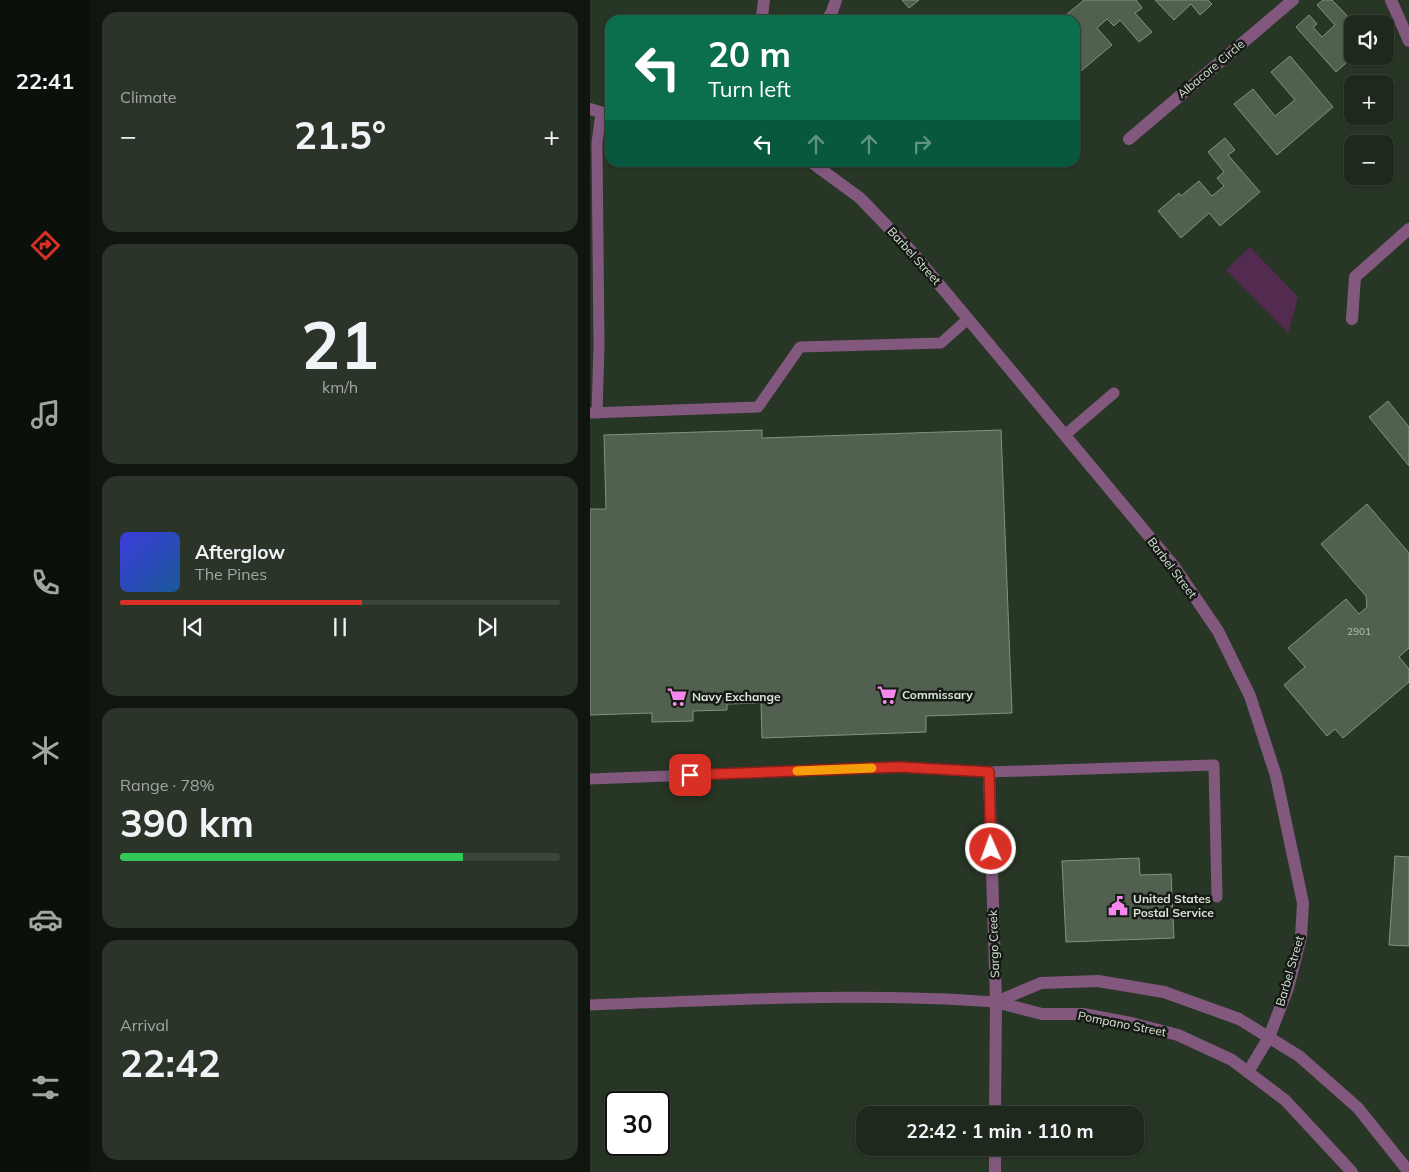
<!DOCTYPE html>
<meta charset="utf-8">
<style>
:root{--surface:#1e281c;--page:#2b3429;--text:#f1f3f6;--muted:#a1a6a3;--line:#3c443b;--accent:#d93025}
body{margin:0;font-family:Mulish,sans-serif;background:var(--page);color:var(--text);height:100vh;display:flex;flex-direction:column;font-size:19px;white-space:nowrap}
*{box-sizing:border-box;margin:0}
p{font-size:16px;color:var(--muted)}
.icon{flex:none;width:28px;height:28px;fill:none;stroke:currentColor;stroke-width:2;stroke-linecap:round;stroke-linejoin:round}
.map{position:relative;flex:1;overflow:hidden}
.panel{display:flex;flex-direction:column;gap:12px;padding:12px;background:#10160f;width:500px}
.panel>*{flex:none}
.top-card{position:absolute;left:15px;top:15px;width:475px;height:152px;border-radius:15px;box-shadow:0 1px 4px #0004,0 0 0 1px var(--line);background:#0b6e4f;color:#fff;overflow:hidden}
.fabs{position:absolute;left:754px;top:15px;display:grid;gap:10px}
.fabs a{display:grid;place-items:center;width:50px;height:50px;border-radius:10px;background:var(--surface);box-shadow:0 1px 4px #0004,0 0 0 1px var(--line);font-size:25px}
.speed{position:absolute;left:15px;top:1091px;display:flex;gap:10px;font-size:25px;font-weight:700;text-align:center}
.speed>*{display:grid;place-content:center;width:65px;height:65px;border-radius:50%;background:var(--surface);box-shadow:0 1px 4px #0004,0 0 0 1px var(--line);line-height:1}
.speed .limit{border:2px solid #111;border-radius:8px;background:#fff;color:#111}
.pin{position:absolute;display:grid;place-items:center;width:42px;height:42px;color:#fff;margin:-21px;border-radius:10px;box-shadow:0 2px 8px #0006}
.me{position:absolute;width:55px;margin:-28px;rotate:358deg;stroke-linejoin:round;filter:drop-shadow(0 0 4px #0008)}
.turn{display:flex;align-items:center;gap:18px;height:105px;padding:0 20px;font-size:22px}
.turn .icon{width:65px;height:65px;stroke-width:2.5}
.turn b{display:block;font-size:35px;line-height:42px}
.lanes{display:flex;align-items:center;height:48px;padding:0 20px;background:#0003;justify-content:center;gap:25px;direction:ltr}
.lanes .off{opacity:.35}
.big{font-size:38px;font-weight:700;line-height:1.1}
.panel .card{flex:1;display:flex;flex-direction:column;justify-content:center;gap:8px;min-width:0;padding:0 18px;border-radius:15px;background:var(--page)}
.panel .dial{align-items:center;gap:0}
.dial b{font-size:65px;line-height:1}
.song{display:flex;align-items:center;gap:15px}
.cover{width:60px;height:60px;border-radius:8px;background:linear-gradient(135deg,hsl(240 70% 55%),hsl(210 70% 35%))}
.played{height:5px;border-radius:2px;background:linear-gradient(90deg,var(--accent) 55%,var(--line) 55%)}
.keys{display:flex;justify-content:space-around;direction:ltr}
.heat{display:flex;justify-content:space-between;align-items:center;font-size:28px;direction:ltr}
.charge{height:8px;border-radius:4px;background:linear-gradient(90deg,#34c759 78%,var(--line) 0)}
.trip{position:absolute;left:266px;top:1106px;width:288px;height:50px;border-radius:15px;background:var(--surface);box-shadow:0 1px 4px #0004,0 0 0 1px var(--line);font-weight:700;line-height:50px;text-align:center}
main{display:flex;flex:1;min-height:0}
.tab-bar{display:flex;flex-direction:column;width:90px;justify-content:space-around;align-items:center;background:#0c100b;color:var(--muted)}
.tab-bar .icon{width:35px;height:35px}
.tab-bar .on{color:var(--accent)}
.tab-bar b{font-size:22px;color:var(--text)}
.map>svg:first-child{display:block}
.green{fill:#532b50}
.building{fill:#52614f;stroke:#839380}
.lines{fill:none;stroke-linecap:round;stroke-linejoin:round}
.service{stroke:#83587f;stroke-width:11}
.minor{stroke:#83587f;stroke-width:12}
.route-casing{stroke:#8d1f18;stroke-width:12}
.route{stroke:#d93025;stroke-width:9}
.slow{stroke:#f59e0b;stroke-width:9}
.labels{text-anchor:middle;stroke-width:5;stroke-linejoin:round;paint-order:stroke}
.number-label{font-size:10px;fill:#b8c2b6}
.street-label{font-size:12px;fill:#dae3d8;stroke:#151b14}
.poi-label{font-size:12px;font-weight:bold;fill:#dae3d8;stroke:#151b14;text-anchor:start}
</style>
<main>
<nav class="tab-bar">
<b>22:41</b>
<svg class="icon on" aria-label="directions" viewBox="0 0 24 24"><path d="M12 3l9 9-9 9-9-9zM9 14v-3h6M13 9l2 2-2 2"/></svg>
<svg class="icon" aria-label="music" viewBox="0 0 24 24"><path d="M9 18V5l10-2v13"/><circle cx="6" cy="18" r="3"/><circle cx="16" cy="16" r="3"/></svg>
<svg class="icon" aria-label="phone" viewBox="0 0 24 24"><path d="M5 4h4l2 5-3 2q2 4 5 5l2-3 5 2v4C11 20 4 13 5 4z"/></svg>
<svg class="icon" aria-label="climate" viewBox="0 0 24 24"><path d="M12 3v18M4 7l16 10M4 17L20 7"/></svg>
<svg class="icon" aria-label="car" viewBox="0 0 24 24"><path d="M5 17H2v-5l4-1 3-4h7l3 4 3 1v5h-3M9 17h6M6 11h13"/><circle cx="7" cy="17" r="2"/><circle cx="17" cy="17" r="2"/></svg>
<svg class="icon" aria-label="filters" viewBox="0 0 24 24"><path d="M4 7h16M4 17h16"/><circle cx="9" cy="7" r="2"/><circle cx="15" cy="17" r="2"/></svg>
</nav>
<section class="panel">
<div class="card"><p>Climate</p>
<div class="heat"><a>−</a><b class="big">21.5°</b><a>+</a></div>
</div>
<div class="card dial"><b>21</b><p>km/h</p></div>
<div class="card">
<div class="song"><i class="cover"></i><div><b>Afterglow</b><p>The Pines</p></div></div>
<div class="played"></div>
<div class="keys"><svg class="icon" aria-label="previous" viewBox="0 0 24 24"><path d="M18 5L8 12l10 7zM5 5v14"/></svg><svg class="icon" aria-label="pause" viewBox="0 0 24 24"><path d="M8 5v14M16 5v14"/></svg><svg class="icon" aria-label="next" viewBox="0 0 24 24"><path d="M6 5l10 7-10 7zM19 5v14"/></svg></div>
</div>
<div class="card"><p>Range · 78%</p><b class="big">390 km</b><div class="charge"></div></div>
<div class="card"><p>Arrival</p><b class="big">22:42</b></div>
</section>
<div class="map">
<svg width="819" height="1172" viewBox="0 0 819 1172">
<rect width="100%" height="100%" fill="#283625"/>
<!-- green -->
<path class="green" d="M 660,247 L 708,297 L 698,333 L 636,270 Z"/>
<!-- building -->
<g class="building">
<path d="M 312,0 L 329,0 L 319,8 Z"/>
<path d="M 494,0 L 546,0 L 552,8 L 545,13 L 562,32 L 549,42 L 530,20 L 524,26 L 517,19 L 507,28 L 522,45 L 485,76 L 485,33 L 489,30 L 485,25 L 485,20 L 480,20 L 476,15 Z"/>
<path d="M 565,0 L 618,0 L 622,4 L 610,15 L 601,4 L 584,20 Z"/>
<path d="M 733,0 L 742,0 L 765,24 L 762,24 L 762,56 L 764,56 L 746,72 L 706,27 L 719,15 L 727,24 L 723,27 L 732,37 L 745,25 L 727,5 Z"/>
<path d="M 289,14 L 295,20 L 282,20 Z"/>
<path d="M 700,56 L 743,107 L 687,155 L 644,104 L 663,89 L 685,116 L 705,100 L 681,72 Z"/>
<path d="M 635,138 L 645,150 L 638,155 L 670,192 L 630,226 L 619,213 L 591,238 L 568,211 L 589,193 L 591,196 L 609,181 L 622,196 L 634,186 L 627,178 L 634,172 L 618,152 Z"/>
<path d="M 798,401 L 819,427 L 819,466 L 779,417 Z"/>
<path d="M 172,430 L 172,438 L 411,430 L 422,713 L 336,716 L 336,732 L 172,738 L 171,703 L 137,704 L 137,710 L 103,711 L 103,721 L 62,722 L 62,713 L 0,715 L 0,509 L 16,509 L 14,435 Z"/>
<path d="M 777,504 L 819,553 L 819,648 L 809,657 L 819,669 L 819,682 L 753,738 L 745,729 L 737,736 L 694,685 L 715,667 L 698,648 L 756,599 L 769,614 L 777,607 L 776,596 L 731,544 Z"/>
<path d="M 805,856 L 819,857 L 819,946 L 799,945 Z"/>
<path d="M 549,858 L 550,875 L 581,874 L 584,938 L 476,942 L 472,861 Z"/>
</g>
<g class="lines">
<!-- service -->
<g class="service">
<path d="M 0,413 L 168,407 L 210,347 L 351,343 L 378,319"/>
<path d="M 7,413 L 9,346 L 7,143 L 11,113"/>
<path d="M 475,435 L 524,393"/>
<path d="M 0,779 L 309,767 L 399,772 L 624,765 L 627,897"/>
<path d="M 0,1005 C 135,1000 271,992 406,1002"/>
</g>
<!-- minor -->
<g class="minor">
<path d="M 801,0 L 819,41"/>
<path d="M 174,20 L 172,16 L 174,0"/>
<path d="M 237,20 L 242,12 L 246,0"/>
<path d="M 0,109 L 20,115"/>
<path d="M 539,139 L 703,0"/>
<path d="M 221,162 L 270,198 L 323,253 L 583,565 L 628,631 L 660,696 L 686,776 L 713,903 L 711,937 L 698,988 L 679,1037 L 658,1072"/>
<path d="M 762,319 L 765,277 L 819,229"/>
<path d="M 399,772 L 406,1002 L 405,1115"/>
<path d="M 406,1002 L 451,983 L 508,981 L 574,992 L 649,1019 L 709,1056 L 768,1108 L 819,1172"/>
<path d="M 406,1002 L 452,1014 L 493,1014 L 541,1023 L 588,1035 L 642,1060 L 695,1100 L 762,1172"/>
<path d="M 405,1172 L 405,1148"/>
</g>
</g>
<g class="lines">
<defs>
<path id="route" d="M 100,775 L 310,767 L 399,772 L 401,849"/>
</defs>
<!-- route casing -->
<use href="#route" class="route-casing"/>
<!-- route -->
<use href="#route" class="route"/>
<!-- slow -->
<path class="slow" d="M 207,771 L 282,768"/>
</g>
<!-- icons -->
<defs>
<symbol id="supermarket-bare" viewBox="-9 -9 18 18"><path d="M-6-5.5h2.5l.6 2H6L4.5 2H-2.5L-4.4-4H-6ZM-1.5 3.2a1.3 1.3 0 1 0 .1 0ZM3 3.2a1.3 1.3 0 1 0 .1 0Z" fill="#f688ed" stroke="#151b14" stroke-width="2.5" paint-order="stroke"/></symbol>
<symbol id="civic-bare" viewBox="-9 -9 18 18"><path d="M-.6-6.5H3V-4.5H.6V-3L4-1V1h2V6H-6V1h2V-1L-.6-3ZM-1.2 2.5V6h2.4V2.5Z" fill="#f688ed" stroke="#151b14" stroke-width="2.5" paint-order="stroke"/></symbol>
</defs>
<g fill-rule="evenodd">
<use href="#supermarket-bare" x="283" y="681" width="28" height="28"/>
<use href="#supermarket-bare" x="73" y="683" width="28" height="28"/>
<use href="#civic-bare" x="514" y="892" width="28" height="28"/>
</g>
<g class="labels">
<!-- number labels -->
<g class="number-label">
<text x="769" y="635">2901</text>
</g>
<!-- street labels -->
<g class="street-label">
<text transform="translate(621 69) rotate(-40)" y="4">Albacore Circle</text>
<text transform="translate(324 256) rotate(48)" y="4">Barbel Street</text>
<text transform="translate(582 568) rotate(53)" y="4">Barbel Street</text>
<text transform="translate(404 944) rotate(-92)" y="4">Sargo Creek</text>
<text transform="translate(700 971) rotate(-74)" y="4">Barbel Street</text>
<text transform="translate(532 1024) rotate(11)" y="4">Pompano Street</text>
</g>
<!-- poi labels -->
<g class="poi-label">
<text x="312" y="699">Commissary</text>
<text x="102" y="701">Navy Exchange</text>
<text x="543" y="903">United States<tspan x="543" dy="14">Postal Service</tspan></text>
</g>
</g>
</svg>
<div class="fabs">
<a><svg class="icon" aria-label="sound" viewBox="0 0 24 24"><path d="M4 9h4l5-4v14l-5-4H4zM17 9q2 3 0 6"/></svg></a>
<a>+</a>
<a>−</a>
</div>
<div class="speed"><div class="limit">30</div></div>
<div class="pin" style="left:100px;top:775px;background:#d93025"><svg class="icon" aria-label="arrive" viewBox="0 0 24 24"><path d="M6 21V4h12l-3 4 3 4H6"/></svg></div>
<svg class="me" style="left:401px;top:849px" viewBox="-20 -20 40 40"><circle r="17" fill="#d93025" stroke="#fff" stroke-width="3"/><path d="M0-11L8 9 0 5-8 9z" fill="#fff"/></svg>
<div class="trip">22:42 · 1 min · 110 m</div>
<div class="top-card">
<div class="turn"><svg class="icon" aria-label="left" viewBox="0 0 24 24"><path d="M17 20v-9H6M10 6l-5 5 5 5"/></svg><div><b>20 m</b>Turn left</div></div>
<div class="lanes"><svg class="icon" aria-label="left" viewBox="0 0 24 24"><path d="M17 20v-9H6M10 6l-5 5 5 5"/></svg><svg class="icon off" aria-label="ahead" viewBox="0 0 24 24"><path d="M12 20V5M6 11l6-6 6 6"/></svg><svg class="icon off" aria-label="ahead" viewBox="0 0 24 24"><path d="M12 20V5M6 11l6-6 6 6"/></svg><svg class="icon off" aria-label="right" viewBox="0 0 24 24"><path d="M7 20v-9h11M14 6l5 5-5 5"/></svg></div>
</div>
</div>
</main>
